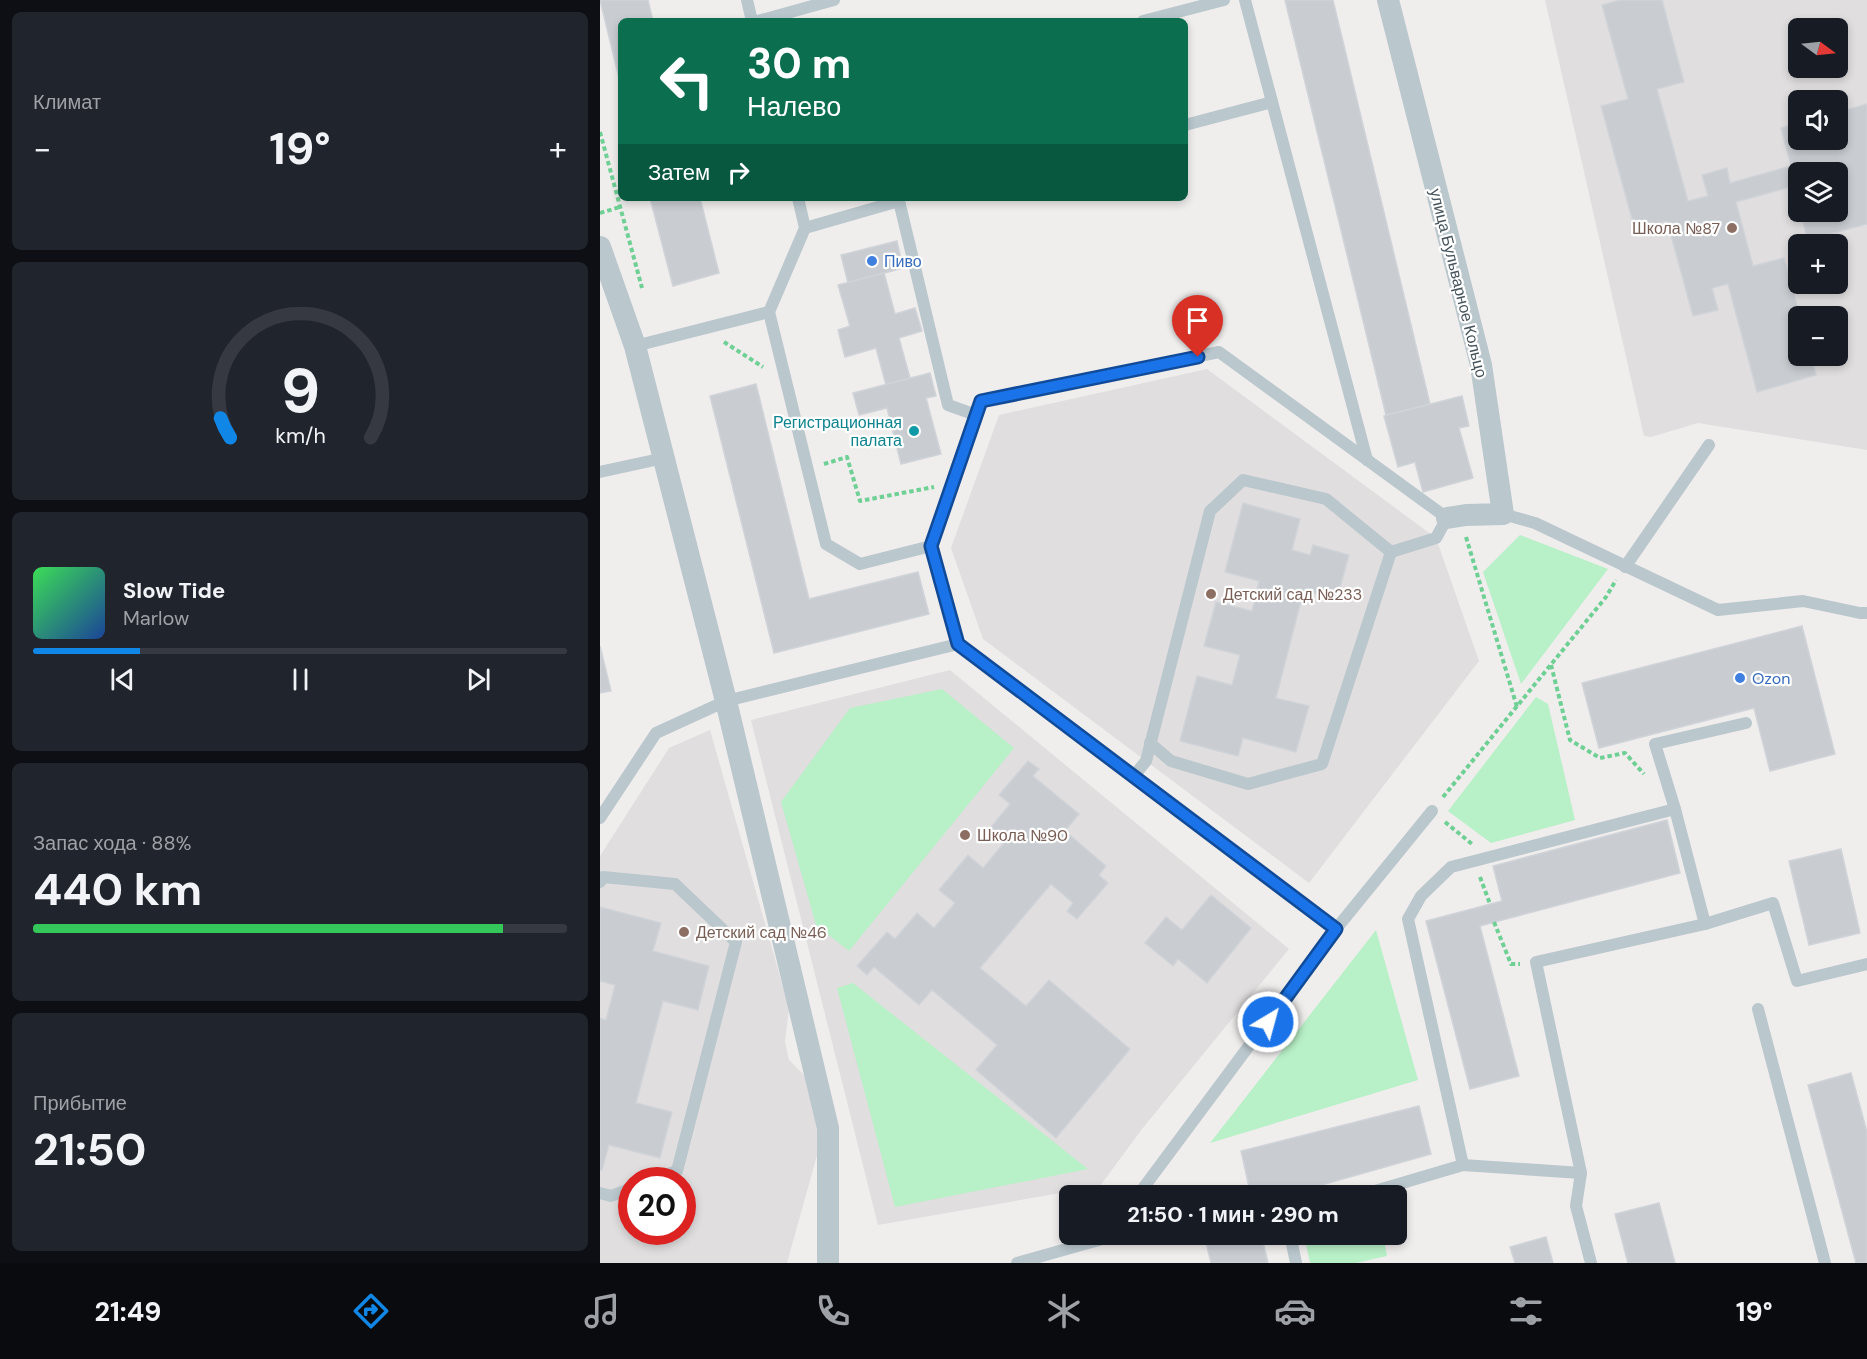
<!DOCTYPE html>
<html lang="ru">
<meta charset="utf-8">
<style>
:root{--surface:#171b24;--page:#20242c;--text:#f1f3f6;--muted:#9ea1a6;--line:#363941;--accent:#1086e6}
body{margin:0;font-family:"DM Sans",sans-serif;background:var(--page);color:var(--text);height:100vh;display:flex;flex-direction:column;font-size:22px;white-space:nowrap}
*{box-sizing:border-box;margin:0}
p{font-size:20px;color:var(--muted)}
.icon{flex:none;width:33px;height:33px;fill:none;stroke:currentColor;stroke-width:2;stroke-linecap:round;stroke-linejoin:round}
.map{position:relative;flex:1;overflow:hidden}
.side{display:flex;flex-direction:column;gap:12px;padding:12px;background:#0d0f14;width:600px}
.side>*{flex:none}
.banner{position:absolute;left:18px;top:18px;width:570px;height:183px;border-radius:9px;box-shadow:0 3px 9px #0003;background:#0b6e4f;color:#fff;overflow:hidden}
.needle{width:39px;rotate:105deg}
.fabs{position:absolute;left:1188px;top:18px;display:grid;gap:12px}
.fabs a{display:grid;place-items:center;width:60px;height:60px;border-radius:9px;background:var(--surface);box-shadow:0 3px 9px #0003;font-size:30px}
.speed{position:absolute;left:18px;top:1167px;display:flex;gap:12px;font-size:30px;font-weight:700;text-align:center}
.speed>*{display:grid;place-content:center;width:78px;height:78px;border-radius:50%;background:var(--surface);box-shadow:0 3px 9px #0003;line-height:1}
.speed .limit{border:9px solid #d22;background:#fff;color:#111}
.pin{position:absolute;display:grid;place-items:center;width:51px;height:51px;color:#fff;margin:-62px -26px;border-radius:50% 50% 50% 0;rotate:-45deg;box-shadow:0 0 6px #0007}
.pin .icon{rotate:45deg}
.me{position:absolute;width:66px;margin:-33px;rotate:37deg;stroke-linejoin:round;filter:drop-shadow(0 0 4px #0008)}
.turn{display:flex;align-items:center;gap:21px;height:126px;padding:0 30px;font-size:27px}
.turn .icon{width:78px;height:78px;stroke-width:2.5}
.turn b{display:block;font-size:42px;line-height:51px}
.then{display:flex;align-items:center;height:57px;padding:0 30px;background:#0003;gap:12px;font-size:22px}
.big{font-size:45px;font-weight:700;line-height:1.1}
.side .widget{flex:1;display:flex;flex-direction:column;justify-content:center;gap:9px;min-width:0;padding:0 21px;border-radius:9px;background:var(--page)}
.side .dial{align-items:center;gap:0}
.dial svg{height:156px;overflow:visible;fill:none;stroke:var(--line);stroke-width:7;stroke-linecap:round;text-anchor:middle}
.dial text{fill:var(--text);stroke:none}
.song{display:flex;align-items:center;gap:18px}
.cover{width:72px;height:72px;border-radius:9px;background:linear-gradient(135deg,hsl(130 70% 55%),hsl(220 70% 35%))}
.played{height:6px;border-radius:3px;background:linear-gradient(90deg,var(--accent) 20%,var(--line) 20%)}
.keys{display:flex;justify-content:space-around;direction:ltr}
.heat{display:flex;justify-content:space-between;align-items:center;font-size:33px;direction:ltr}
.charge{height:9px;border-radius:4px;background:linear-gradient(90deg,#34c759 88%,var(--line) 0)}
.trip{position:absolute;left:459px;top:1185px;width:348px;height:60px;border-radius:9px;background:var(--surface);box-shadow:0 3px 9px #0003;font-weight:700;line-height:60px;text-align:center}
.tabs{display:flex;height:96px;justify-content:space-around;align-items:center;background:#090b0e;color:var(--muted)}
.tabs .icon{width:42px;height:42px}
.tabs .selected{color:var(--accent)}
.tabs b{font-size:27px;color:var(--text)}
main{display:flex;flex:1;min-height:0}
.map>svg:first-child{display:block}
.education{fill:#e1dedf;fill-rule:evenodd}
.green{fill:#b8f0c7}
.building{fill:#c9cdd2;stroke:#d0d4d9;stroke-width:1.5}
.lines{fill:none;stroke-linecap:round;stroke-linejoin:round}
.path{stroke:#6fd095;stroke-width:4;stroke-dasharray:4.5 3;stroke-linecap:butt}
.lane{stroke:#bac7cd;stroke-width:12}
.street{stroke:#bac7cd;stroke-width:22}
.route-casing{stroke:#114b97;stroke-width:15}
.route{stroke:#1a73e8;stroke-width:10}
.education-dot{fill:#8d6e63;stroke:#fff;stroke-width:2}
.shop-dot{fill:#3f7fe0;stroke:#fff;stroke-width:2}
.culture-dot{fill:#0f9aa8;stroke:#fff;stroke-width:2}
.labels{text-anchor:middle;stroke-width:4.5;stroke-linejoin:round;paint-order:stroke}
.education-label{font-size:16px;fill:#785e54;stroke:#fff;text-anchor:start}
.shop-label{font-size:16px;fill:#366cbe;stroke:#fff;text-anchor:start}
.street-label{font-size:16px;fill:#44535b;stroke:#fff}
.culture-label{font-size:16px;fill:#0d838f;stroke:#fff;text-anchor:end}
</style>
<main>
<section class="side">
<div class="widget"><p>Климат</p>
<div class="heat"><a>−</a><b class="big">19°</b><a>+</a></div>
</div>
<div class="widget dial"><svg viewBox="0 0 100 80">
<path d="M14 69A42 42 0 1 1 86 69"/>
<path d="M14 69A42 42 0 0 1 9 59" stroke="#1086e6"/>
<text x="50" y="56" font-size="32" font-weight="700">9</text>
<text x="50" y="72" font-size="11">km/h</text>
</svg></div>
<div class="widget">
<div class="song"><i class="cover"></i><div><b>Slow Tide</b><p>Marlow</p></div></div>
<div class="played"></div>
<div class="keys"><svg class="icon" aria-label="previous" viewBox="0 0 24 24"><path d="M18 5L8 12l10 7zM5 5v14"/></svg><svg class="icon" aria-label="pause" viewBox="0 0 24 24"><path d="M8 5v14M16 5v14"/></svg><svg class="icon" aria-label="next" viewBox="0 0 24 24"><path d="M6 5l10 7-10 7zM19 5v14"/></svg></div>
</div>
<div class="widget"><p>Запас хода · 88%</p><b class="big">440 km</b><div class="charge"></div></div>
<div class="widget"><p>Прибытие</p><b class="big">21:50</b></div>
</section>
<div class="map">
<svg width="1267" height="1263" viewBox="0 0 1267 1263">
<rect width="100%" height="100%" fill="#f0eded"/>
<!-- education -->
<g class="education">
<path d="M 945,0 L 1267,0 L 1267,450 L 1098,423 L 1051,437 L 1044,436 ZM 1198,28 L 1238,28 L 1238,68 L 1198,68 ZM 1198,100 L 1238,100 L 1238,140 L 1198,140 ZM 1198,172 L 1238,172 L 1238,212 L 1198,212 ZM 1198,244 L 1238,244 L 1238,284 L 1198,284 ZM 1198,316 L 1238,316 L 1238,356 L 1198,356 Z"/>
<path d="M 607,369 L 836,538 L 879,661 L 709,883 L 383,639 L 351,548 L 399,415 Z"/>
<path d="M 350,670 L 689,949 L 542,1129 L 500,1186 L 278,1225 L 151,720 Z"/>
<path d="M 110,730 L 189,1008 L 185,1042 L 189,1060 L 208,1079 L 221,1141 L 187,1263 L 0,1263 L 0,856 L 69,748 ZM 32,1180 L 82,1180 L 82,1232 L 32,1232 Z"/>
</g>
<!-- green -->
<g class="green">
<path d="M 920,535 L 1008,569 L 921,684 L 883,572 Z"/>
<path d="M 342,689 L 414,748 L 249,951 L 216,925 L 181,802 L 250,708 Z"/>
<path d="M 936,697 L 948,704 L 975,820 L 891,843 L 848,811 Z"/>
<path d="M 776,930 L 818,1080 L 610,1143 Z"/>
<path d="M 253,983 L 488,1169 L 295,1207 L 237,988 Z"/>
<path d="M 704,1235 L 783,1235 L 787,1256 L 756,1263 L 710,1263 Z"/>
</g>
<!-- building -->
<g class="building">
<path d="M 0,0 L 48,0 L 53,21 L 21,21 L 21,86 Z"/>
<path d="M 685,0 L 733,0 L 830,404 L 786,415 Z"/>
<path d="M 1020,0 L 1062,0 L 1084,82 L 1057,89 L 1088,201 L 1108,196 L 1102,175 L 1127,168 L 1130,183 L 1191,166 L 1181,128 L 1198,123 L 1198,140 L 1238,140 L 1238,112 L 1267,104 L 1267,224 L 1208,240 L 1200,212 L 1238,212 L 1238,172 L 1198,172 L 1198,205 L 1194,186 L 1136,202 L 1153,266 L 1184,258 L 1200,316 L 1198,316 L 1198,356 L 1211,356 L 1216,375 L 1157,392 L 1128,284 L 1112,288 L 1118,310 L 1093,316 L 1067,221 L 1035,230 L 1001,106 L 1028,99 L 1002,5 Z"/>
<path d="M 50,198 L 100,198 L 119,273 L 73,286 Z"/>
<path d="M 297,241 L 303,268 L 248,283 L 241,255 Z"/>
<path d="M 284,273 L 295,314 L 315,308 L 322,331 L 299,338 L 310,378 L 286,385 L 276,348 L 245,357 L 238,330 L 250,326 L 238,285 Z"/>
<path d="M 330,373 L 336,396 L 326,398 L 341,454 L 301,464 L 287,408 L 259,415 L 253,393 Z"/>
<path d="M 156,384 L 209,599 L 318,572 L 329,614 L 174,653 L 110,396 Z"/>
<path d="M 862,396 L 869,426 L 859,428 L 873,478 L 823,492 L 815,462 L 798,467 L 784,416 Z"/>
<path d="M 643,503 L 700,519 L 692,550 L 710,555 L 713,545 L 749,555 L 737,599 L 704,591 L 699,609 L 676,698 L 709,706 L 696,752 L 643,738 L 638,756 L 580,741 L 597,676 L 632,685 L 640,655 L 604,646 L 616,602 L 652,611 L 659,581 L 625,572 Z"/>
<path d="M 1202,626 L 1235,754 L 1170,771 L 1154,708 L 999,748 L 982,683 Z"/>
<path d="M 0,646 L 11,691 L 0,693 Z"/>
<path d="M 428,761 L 439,769 L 433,776 L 479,814 L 465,831 L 506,866 L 499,875 L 508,883 L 477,919 L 467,911 L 473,903 L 451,884 L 380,968 L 426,1006 L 449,980 L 530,1049 L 456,1138 L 376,1070 L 397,1045 L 332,990 L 319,1005 L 274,967 L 267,975 L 257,966 L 287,932 L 295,939 L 317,913 L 334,928 L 355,903 L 339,890 L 368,855 L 383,868 L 403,844 L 388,831 L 410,804 L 399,795 Z"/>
<path d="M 1067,820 L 1080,873 L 880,926 L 919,1076 L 870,1089 L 826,921 L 902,901 L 893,866 Z"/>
<path d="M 1241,849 L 1260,933 L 1209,945 L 1189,861 Z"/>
<path d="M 611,895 L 651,928 L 607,983 L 578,959 L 573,966 L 545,943 L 566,917 L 582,930 Z"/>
<path d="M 0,907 L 61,923 L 53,951 L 109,966 L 98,1010 L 63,1001 L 56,1027 L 36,1103 L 72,1112 L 60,1158 L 9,1145 L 2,1170 L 0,1170 L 0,1018 L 6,1020 L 15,985 L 0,981 Z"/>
<path d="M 1251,1073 L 1267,1132 L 1267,1263 L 1256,1263 L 1208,1085 Z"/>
<path d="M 819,1106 L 831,1154 L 683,1196 L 614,1196 L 649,1187 L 641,1151 Z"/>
<path d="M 1059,1203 L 1075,1263 L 1028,1263 L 1015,1214 Z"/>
<path d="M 604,1234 L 661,1234 L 668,1263 L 611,1263 Z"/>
<path d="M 946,1237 L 953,1263 L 915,1263 L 910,1247 Z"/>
</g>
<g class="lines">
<!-- path -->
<g class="path">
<path d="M 0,132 L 42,288"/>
<path d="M 0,213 L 20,207"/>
<path d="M 124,342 L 163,367"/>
<path d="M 224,464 L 247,457 L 260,501 L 334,487"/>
<path d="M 866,537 L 917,707"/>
<path d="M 951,665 L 970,740 L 1000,758 L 1025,753 L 1044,774"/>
<path d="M 843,797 L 1006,597 L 1016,580"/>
<path d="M 845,822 L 872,844"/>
<path d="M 880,877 L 890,904"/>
<path d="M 894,922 L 911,964 L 920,964"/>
</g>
<!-- lane -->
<g class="lane">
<path d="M 147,0 L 152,21"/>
<path d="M 645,0 L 767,460"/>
<path d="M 158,21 L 234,0"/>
<path d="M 543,21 L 624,0"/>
<path d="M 585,125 L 672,102"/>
<path d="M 205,228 L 299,201 L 348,405 L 376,415"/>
<path d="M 169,312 L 226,544 L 260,564 L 331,546"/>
<path d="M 35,346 L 169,312 L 205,228 L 198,198"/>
<path d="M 0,472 L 64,458"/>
<path d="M 903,514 L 935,523 L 1118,610 L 1203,601 L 1260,613 L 1267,613"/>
<path d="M 1025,567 L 1109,445"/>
<path d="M 358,644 L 331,546 L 381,401 L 619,352 L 847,518 L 836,538 L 791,552 L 726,499 L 643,480 L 610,511 L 546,761 L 533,777"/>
<path d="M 550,743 L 571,761 L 648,784 L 722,764 L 791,552"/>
<path d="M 1075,809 L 1055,744 L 1146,723"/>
<path d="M 0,818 L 56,733 L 126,701 L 358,644 L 736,929"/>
<path d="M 0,882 L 3,877 L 75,884 L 136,942 L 77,1171 L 51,1180"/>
<path d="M 1158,1009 L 1225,1263"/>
<path d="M 863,1165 L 808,919 L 821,896 L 851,867 L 1075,809 L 1105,924"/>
<path d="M 981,1173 L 976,1206 L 991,1263"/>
<path d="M 0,1193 L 11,1196 L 32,1188"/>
<path d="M 540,1196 L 544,1187 L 736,929 L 832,811"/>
<path d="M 758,1196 L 863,1165 L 981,1173 L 936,962 L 1105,924 L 1173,903 L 1197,981 L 1267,964"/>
<path d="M 690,1234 L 696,1263"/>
<path d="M 417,1263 L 520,1234"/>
</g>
<!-- street -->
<g class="street">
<path d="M 788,0 L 881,365 L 903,514 L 866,515 L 847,518"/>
<path d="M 0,247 L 35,346 L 126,701 L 228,1128 L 228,1263"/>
</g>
</g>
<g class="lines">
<defs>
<path id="route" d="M 598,357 L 381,401 L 331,546 L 358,644 L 736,929 L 668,1022"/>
</defs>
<!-- route casing -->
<use href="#route" class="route-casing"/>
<!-- route -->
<use href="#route" class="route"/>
</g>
<!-- markers -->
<g class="education-dot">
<circle cx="1132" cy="228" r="6"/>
<circle cx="611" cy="594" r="6"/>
<circle cx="365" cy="835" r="6"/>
<circle cx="84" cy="932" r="6"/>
</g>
<g class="shop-dot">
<circle cx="272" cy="261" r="6"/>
<circle cx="1140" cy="678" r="6"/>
</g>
<circle class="culture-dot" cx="314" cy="431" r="6"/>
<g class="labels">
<!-- education labels -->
<g class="education-label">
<text x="1120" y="234" text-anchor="end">Школа №87</text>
<text x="623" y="600">Детский сад №233</text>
<text x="377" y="841">Школа №90</text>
<text x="96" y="938">Детский сад №46</text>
</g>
<!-- shop labels -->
<g class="shop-label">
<text x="284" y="267">Пиво</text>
<text x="1152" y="684">Ozon</text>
</g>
<!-- street labels -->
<g class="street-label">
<text transform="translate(859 283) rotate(76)" y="6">улица Бульварное Кольцо</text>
</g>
<!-- culture labels -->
<g class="culture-label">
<text x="302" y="428">Регистрационная<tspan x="302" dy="18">палата</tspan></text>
</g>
</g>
</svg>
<div class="fabs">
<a><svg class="needle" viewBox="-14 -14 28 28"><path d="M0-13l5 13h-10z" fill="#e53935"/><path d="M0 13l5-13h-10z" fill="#9ea1a6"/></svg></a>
<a><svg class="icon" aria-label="sound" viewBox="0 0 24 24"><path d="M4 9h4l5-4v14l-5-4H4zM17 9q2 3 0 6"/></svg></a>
<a><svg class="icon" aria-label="layers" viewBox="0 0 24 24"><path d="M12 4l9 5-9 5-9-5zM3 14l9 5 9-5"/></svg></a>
<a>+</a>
<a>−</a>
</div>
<div class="speed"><div class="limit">20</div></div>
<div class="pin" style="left:598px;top:357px;background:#d93025"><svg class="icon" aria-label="arrive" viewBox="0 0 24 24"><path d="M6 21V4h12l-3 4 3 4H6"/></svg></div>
<svg class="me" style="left:668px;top:1022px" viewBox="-20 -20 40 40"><circle r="17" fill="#1a73e8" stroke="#fff" stroke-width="3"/><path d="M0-11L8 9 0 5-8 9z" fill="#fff"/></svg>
<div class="trip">21:50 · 1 мин · 290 m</div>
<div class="banner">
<div class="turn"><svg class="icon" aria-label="left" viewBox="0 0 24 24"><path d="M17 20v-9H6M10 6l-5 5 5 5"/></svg><div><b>30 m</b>Налево</div></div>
<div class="then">Затем<svg class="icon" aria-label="right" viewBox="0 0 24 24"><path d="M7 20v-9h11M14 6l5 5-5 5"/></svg></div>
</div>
</div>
</main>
<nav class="tabs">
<b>21:49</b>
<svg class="icon selected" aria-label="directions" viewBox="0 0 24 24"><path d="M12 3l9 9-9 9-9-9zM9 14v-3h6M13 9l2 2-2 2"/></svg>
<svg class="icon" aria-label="music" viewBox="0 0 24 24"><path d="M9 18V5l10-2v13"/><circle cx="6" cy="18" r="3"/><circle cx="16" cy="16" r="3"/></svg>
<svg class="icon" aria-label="phone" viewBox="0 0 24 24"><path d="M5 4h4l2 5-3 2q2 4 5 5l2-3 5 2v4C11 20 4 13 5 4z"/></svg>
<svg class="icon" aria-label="climate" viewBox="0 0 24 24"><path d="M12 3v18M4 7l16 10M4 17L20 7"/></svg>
<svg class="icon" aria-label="car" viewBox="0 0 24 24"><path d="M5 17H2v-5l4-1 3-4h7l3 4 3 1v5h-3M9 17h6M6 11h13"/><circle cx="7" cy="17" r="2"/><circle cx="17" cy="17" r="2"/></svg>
<svg class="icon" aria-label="filters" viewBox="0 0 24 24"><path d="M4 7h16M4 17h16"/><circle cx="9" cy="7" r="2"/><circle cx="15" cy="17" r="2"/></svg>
<b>19°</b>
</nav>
